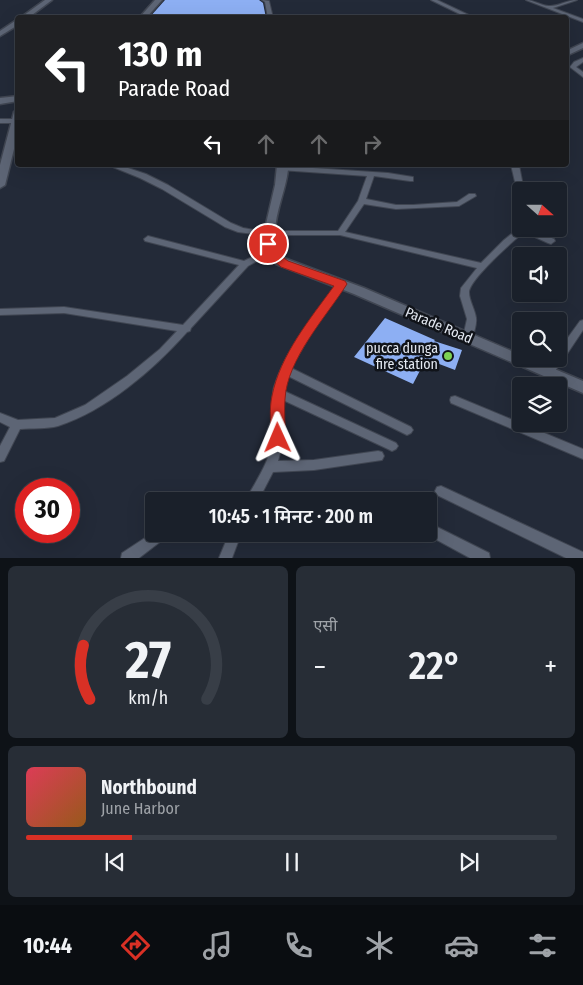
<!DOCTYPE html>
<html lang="hi">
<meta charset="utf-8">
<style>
:root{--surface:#1a202a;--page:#272d36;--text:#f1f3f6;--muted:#9fa3a8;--line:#383e47;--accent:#d93025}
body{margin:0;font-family:"Fira Sans Condensed","Noto Sans Devanagari",sans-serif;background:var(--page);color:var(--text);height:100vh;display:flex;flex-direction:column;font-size:19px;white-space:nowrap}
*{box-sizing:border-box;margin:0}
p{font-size:16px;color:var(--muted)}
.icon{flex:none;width:28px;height:28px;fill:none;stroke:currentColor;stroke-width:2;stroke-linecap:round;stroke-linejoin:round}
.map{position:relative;height:558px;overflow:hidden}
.side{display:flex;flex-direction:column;gap:8px;padding:8px;background:#0e1217;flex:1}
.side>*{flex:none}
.guide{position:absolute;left:15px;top:15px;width:554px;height:152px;border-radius:5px;box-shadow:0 5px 20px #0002,0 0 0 1px var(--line);background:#202124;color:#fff;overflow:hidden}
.needle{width:32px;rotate:111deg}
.buttons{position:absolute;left:512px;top:182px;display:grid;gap:10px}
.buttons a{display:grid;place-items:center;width:55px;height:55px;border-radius:5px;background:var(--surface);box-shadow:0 5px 20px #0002,0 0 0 1px var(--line);font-size:25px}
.speed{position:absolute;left:15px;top:478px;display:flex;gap:10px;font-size:25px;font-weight:700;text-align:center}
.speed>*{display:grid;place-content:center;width:65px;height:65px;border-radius:50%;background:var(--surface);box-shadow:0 5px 20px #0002,0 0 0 1px var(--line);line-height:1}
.speed .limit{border:8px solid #d22;background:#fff;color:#111}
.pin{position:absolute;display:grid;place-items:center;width:42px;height:42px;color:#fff;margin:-21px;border:2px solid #fff;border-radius:50%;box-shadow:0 1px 5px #0007}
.me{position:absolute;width:55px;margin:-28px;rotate:359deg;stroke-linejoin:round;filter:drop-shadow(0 0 4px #0008)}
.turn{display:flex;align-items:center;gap:18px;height:105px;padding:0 20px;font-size:22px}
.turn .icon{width:65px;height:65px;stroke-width:2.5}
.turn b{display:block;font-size:35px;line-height:42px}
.lanes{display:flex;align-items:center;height:48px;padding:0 20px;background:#0003;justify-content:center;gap:25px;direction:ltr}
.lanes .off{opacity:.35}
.big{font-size:38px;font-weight:600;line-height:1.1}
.side .widget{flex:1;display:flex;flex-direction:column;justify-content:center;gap:8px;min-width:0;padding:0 18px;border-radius:8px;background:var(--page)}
.side .dial{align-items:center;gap:0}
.dial svg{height:130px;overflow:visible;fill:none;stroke:var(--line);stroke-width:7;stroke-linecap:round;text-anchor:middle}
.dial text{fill:var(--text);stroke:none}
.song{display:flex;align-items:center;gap:15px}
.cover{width:60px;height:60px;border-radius:8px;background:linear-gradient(135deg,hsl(350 70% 55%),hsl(30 70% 35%))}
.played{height:5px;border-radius:2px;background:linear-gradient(90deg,var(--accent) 20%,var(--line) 20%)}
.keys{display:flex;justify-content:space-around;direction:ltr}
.heat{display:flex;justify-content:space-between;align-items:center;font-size:28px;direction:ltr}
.side .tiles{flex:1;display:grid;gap:8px;grid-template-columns:1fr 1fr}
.widget:last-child{grid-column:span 2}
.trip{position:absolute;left:145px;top:492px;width:292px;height:50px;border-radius:5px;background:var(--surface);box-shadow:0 5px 20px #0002,0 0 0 1px var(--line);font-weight:600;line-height:50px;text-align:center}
.menu{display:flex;height:80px;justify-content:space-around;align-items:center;background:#0a0d11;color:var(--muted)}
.menu .icon{width:35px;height:35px}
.menu .on{color:var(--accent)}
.menu b{font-size:22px;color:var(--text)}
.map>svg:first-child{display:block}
.building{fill:#8daff3}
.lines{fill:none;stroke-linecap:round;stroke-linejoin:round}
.street-casing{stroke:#404652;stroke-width:2}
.secondary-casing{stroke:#404652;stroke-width:3}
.street{fill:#5d6575;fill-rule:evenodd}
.secondary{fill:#5d6575;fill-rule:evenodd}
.route{fill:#d93025;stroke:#8d1f18}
.poi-dot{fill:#7dd154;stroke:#101319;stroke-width:2}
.labels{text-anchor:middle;stroke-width:5;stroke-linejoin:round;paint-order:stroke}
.street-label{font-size:14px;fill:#e4e9f2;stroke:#101319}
.poi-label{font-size:14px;fill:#e4e9f2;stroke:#101319;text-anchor:end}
</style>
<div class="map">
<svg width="583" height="558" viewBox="0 0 583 558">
<rect width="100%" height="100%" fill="#232a38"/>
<!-- building -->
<g class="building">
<path d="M 165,0 L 259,0 L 263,3 L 266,18 L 149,18 Z"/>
<path d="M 385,318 L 435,340 L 434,341 L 462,350 L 455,370 L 426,359 L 413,384 L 354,357 Z"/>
</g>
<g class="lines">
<defs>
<g id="street">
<path d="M 262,0 L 269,1 L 273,18 L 268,18 L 265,2 Z"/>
<path d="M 431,0 L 437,0 L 475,18 L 468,18 Z"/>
<path d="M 526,0 C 534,0 541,6 549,6 C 557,7 567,0 577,0 L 553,8 L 583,19 L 583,22 Z"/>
<path d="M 583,58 L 583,62 L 576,67 L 583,72 L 583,77 L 570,67 L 574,62 Z"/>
<path d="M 0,119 L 14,119 L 17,121 L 14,123 L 0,123 Z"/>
<path d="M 108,165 L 119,165 L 146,174 L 168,185 L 231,223 L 243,228 L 261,231 L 338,231 L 358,201 L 367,176 L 280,170 L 280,166 L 283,166 L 388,173 L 413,177 L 413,181 L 410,181 L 374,176 L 366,199 L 396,205 L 413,205 L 457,202 L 469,194 L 475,194 L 476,196 L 459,206 L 396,209 L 364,204 L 345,232 L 481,263 L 504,240 L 520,227 L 521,229 L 529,229 L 554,239 L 555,241 L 551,244 L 548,243 L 524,232 C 513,241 470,279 469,292 C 469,301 475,309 476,318 C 477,324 474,331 473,337 L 471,340 L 465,340 L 463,337 L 467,319 L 460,296 L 461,288 L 477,268 L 340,235 L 261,235 L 238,232 L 225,227 L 162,189 L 140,178 Z"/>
<path d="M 511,165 L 519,165 L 524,191 L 521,191 L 521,212 L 517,210 L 516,186 Z"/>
<path d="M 148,236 L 244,261 L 268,249 L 271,248 L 275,251 L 248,266 L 191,328 L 190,331 L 187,332 C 153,370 107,410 58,426 C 47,429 32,428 20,429 L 4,461 L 0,462 L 0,446 L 10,427 L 0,422 L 0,413 L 18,420 L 55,418 L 85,405 L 127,376 L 160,349 L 177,331 L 64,313 L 0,315 L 0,309 L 64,307 L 183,325 L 239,265 L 145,241 L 144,239 Z"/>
<path d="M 341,281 L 345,284 L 310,335 L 291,368 L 411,427 L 413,430 L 411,433 L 407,435 L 403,433 L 288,376 L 284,391 L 396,443 L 398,446 L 396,449 L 392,451 L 388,449 L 283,400 L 284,438 L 278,461 L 314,460 L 378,451 L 382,452 L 384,456 L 382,460 L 314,470 L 273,472 L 258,501 L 232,501 L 234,497 L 249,494 C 260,475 272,456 273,434 C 274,418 270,402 274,387 C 286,348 315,315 338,282 Z"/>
<path d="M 583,320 L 583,330 L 563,360 L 552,375 L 548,376 L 544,375 L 543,372 L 552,359 L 559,359 L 559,350 L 580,321 Z"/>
<path d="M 455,396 L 583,449 L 583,459 L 451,403 L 450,400 L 451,397 Z"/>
<path d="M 441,486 L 583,552 L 583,558 L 566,558 L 437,495 L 435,491 L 437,487 Z"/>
<path d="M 429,523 L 489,553 L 490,558 L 470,558 L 426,534 L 429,534 Z"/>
<path d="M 154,532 L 154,534 L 167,534 L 165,538 L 139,558 L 121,558 L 122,553 Z"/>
<path d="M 229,534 L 241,534 L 232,558 L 219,558 Z"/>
</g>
<g id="secondary">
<path d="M 45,0 L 52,0 L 28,18 L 20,18 Z"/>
<path d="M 155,0 L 162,0 L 146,18 L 139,18 Z"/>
<path d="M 18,19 L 18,25 L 0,36 L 0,31 Z"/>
<path d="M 583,43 L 583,48 L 566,56 L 566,51 Z"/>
<path d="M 18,96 L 18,101 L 0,104 L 0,98 Z"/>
<path d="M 18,109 L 18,133 L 5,185 L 0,188 L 0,165 L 14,112 Z"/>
<path d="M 277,165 L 287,165 L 288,170 C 285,198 263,235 284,258 L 364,288 L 521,355 L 521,359 L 531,359 L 583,381 L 583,393 L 354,294 L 276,264 L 265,249 L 263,237 L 275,185 Z"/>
</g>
</defs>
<!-- street casing -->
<use href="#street" class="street-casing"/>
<!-- secondary casing -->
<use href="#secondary" class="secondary-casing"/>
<!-- street -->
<use href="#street" class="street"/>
<!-- secondary -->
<use href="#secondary" class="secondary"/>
</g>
<!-- route -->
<path class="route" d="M 268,241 L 272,242 L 280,255 L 288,261 L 345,281 L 347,284 C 326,317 287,359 285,399 C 284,412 285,425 286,438 L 283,443 L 278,444 L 273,443 L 271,438 C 271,425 269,409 272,396 C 280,355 310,319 334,286 L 281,267 L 272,259 L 263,244 Z"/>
<!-- markers -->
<circle class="poi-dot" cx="448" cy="356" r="5"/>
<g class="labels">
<!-- street labels -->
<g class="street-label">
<text transform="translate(439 325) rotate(23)" y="5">Parade Road</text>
</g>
<!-- poi labels -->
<g class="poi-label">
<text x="438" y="353">pucca dunga<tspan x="438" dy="16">fire station</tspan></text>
</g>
</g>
</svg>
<div class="buttons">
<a><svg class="needle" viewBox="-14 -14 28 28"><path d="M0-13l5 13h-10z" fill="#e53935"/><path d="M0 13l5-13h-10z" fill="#9fa3a8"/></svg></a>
<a><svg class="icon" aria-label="sound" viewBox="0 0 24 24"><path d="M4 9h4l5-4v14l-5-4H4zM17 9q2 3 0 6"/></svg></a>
<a><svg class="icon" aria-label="search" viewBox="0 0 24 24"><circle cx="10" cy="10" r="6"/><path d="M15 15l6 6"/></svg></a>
<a><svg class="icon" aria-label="layers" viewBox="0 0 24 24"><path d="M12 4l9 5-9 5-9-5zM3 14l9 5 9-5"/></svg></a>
</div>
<div class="speed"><div class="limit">30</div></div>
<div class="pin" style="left:268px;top:244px;background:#d93025"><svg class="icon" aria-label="arrive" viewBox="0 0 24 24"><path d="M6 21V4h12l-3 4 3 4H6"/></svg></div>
<svg class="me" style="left:278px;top:438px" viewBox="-20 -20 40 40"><path d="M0-17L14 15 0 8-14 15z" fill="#d93025" stroke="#fff" stroke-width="4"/></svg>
<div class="trip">10:45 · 1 मिनट · 200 m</div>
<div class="guide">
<div class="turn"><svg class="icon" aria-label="left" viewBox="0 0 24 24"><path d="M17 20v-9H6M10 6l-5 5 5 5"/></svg><div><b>130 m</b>Parade Road</div></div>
<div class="lanes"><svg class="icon" aria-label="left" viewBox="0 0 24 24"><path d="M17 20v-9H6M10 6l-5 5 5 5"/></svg><svg class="icon off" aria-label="ahead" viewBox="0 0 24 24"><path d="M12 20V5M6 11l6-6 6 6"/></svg><svg class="icon off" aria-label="ahead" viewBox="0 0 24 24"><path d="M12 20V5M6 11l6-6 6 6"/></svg><svg class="icon off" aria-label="right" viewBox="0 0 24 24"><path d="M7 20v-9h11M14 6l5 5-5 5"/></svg></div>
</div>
</div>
<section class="side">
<div class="tiles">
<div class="widget dial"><svg viewBox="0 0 100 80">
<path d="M14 69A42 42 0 1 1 86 69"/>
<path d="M14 69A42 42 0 0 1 10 36" stroke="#d93025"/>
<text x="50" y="56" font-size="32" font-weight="700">27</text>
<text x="50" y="72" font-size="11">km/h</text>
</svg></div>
<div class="widget"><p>एसी</p>
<div class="heat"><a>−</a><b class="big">22°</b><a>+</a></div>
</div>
<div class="widget">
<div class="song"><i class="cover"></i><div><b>Northbound</b><p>June Harbor</p></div></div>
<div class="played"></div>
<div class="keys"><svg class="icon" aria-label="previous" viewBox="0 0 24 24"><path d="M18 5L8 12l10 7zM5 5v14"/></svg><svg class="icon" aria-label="pause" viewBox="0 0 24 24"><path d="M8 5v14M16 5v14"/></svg><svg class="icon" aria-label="next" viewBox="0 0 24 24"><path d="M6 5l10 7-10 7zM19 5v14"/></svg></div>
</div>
</div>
</section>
<nav class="menu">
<b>10:44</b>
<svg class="icon on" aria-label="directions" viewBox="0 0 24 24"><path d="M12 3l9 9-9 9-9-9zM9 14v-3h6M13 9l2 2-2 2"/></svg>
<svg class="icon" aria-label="music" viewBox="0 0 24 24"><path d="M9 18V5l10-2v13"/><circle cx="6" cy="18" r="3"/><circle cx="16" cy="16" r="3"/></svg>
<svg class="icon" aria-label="phone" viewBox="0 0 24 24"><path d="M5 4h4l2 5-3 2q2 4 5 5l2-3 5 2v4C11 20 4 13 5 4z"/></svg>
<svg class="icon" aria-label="climate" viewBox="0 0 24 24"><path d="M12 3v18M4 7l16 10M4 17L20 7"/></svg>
<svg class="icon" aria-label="car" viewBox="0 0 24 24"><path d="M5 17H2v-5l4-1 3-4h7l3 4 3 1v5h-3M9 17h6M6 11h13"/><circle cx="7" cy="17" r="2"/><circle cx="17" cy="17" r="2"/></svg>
<svg class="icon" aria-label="filters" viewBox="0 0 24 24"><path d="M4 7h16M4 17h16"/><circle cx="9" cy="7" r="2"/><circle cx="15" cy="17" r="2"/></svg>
</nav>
